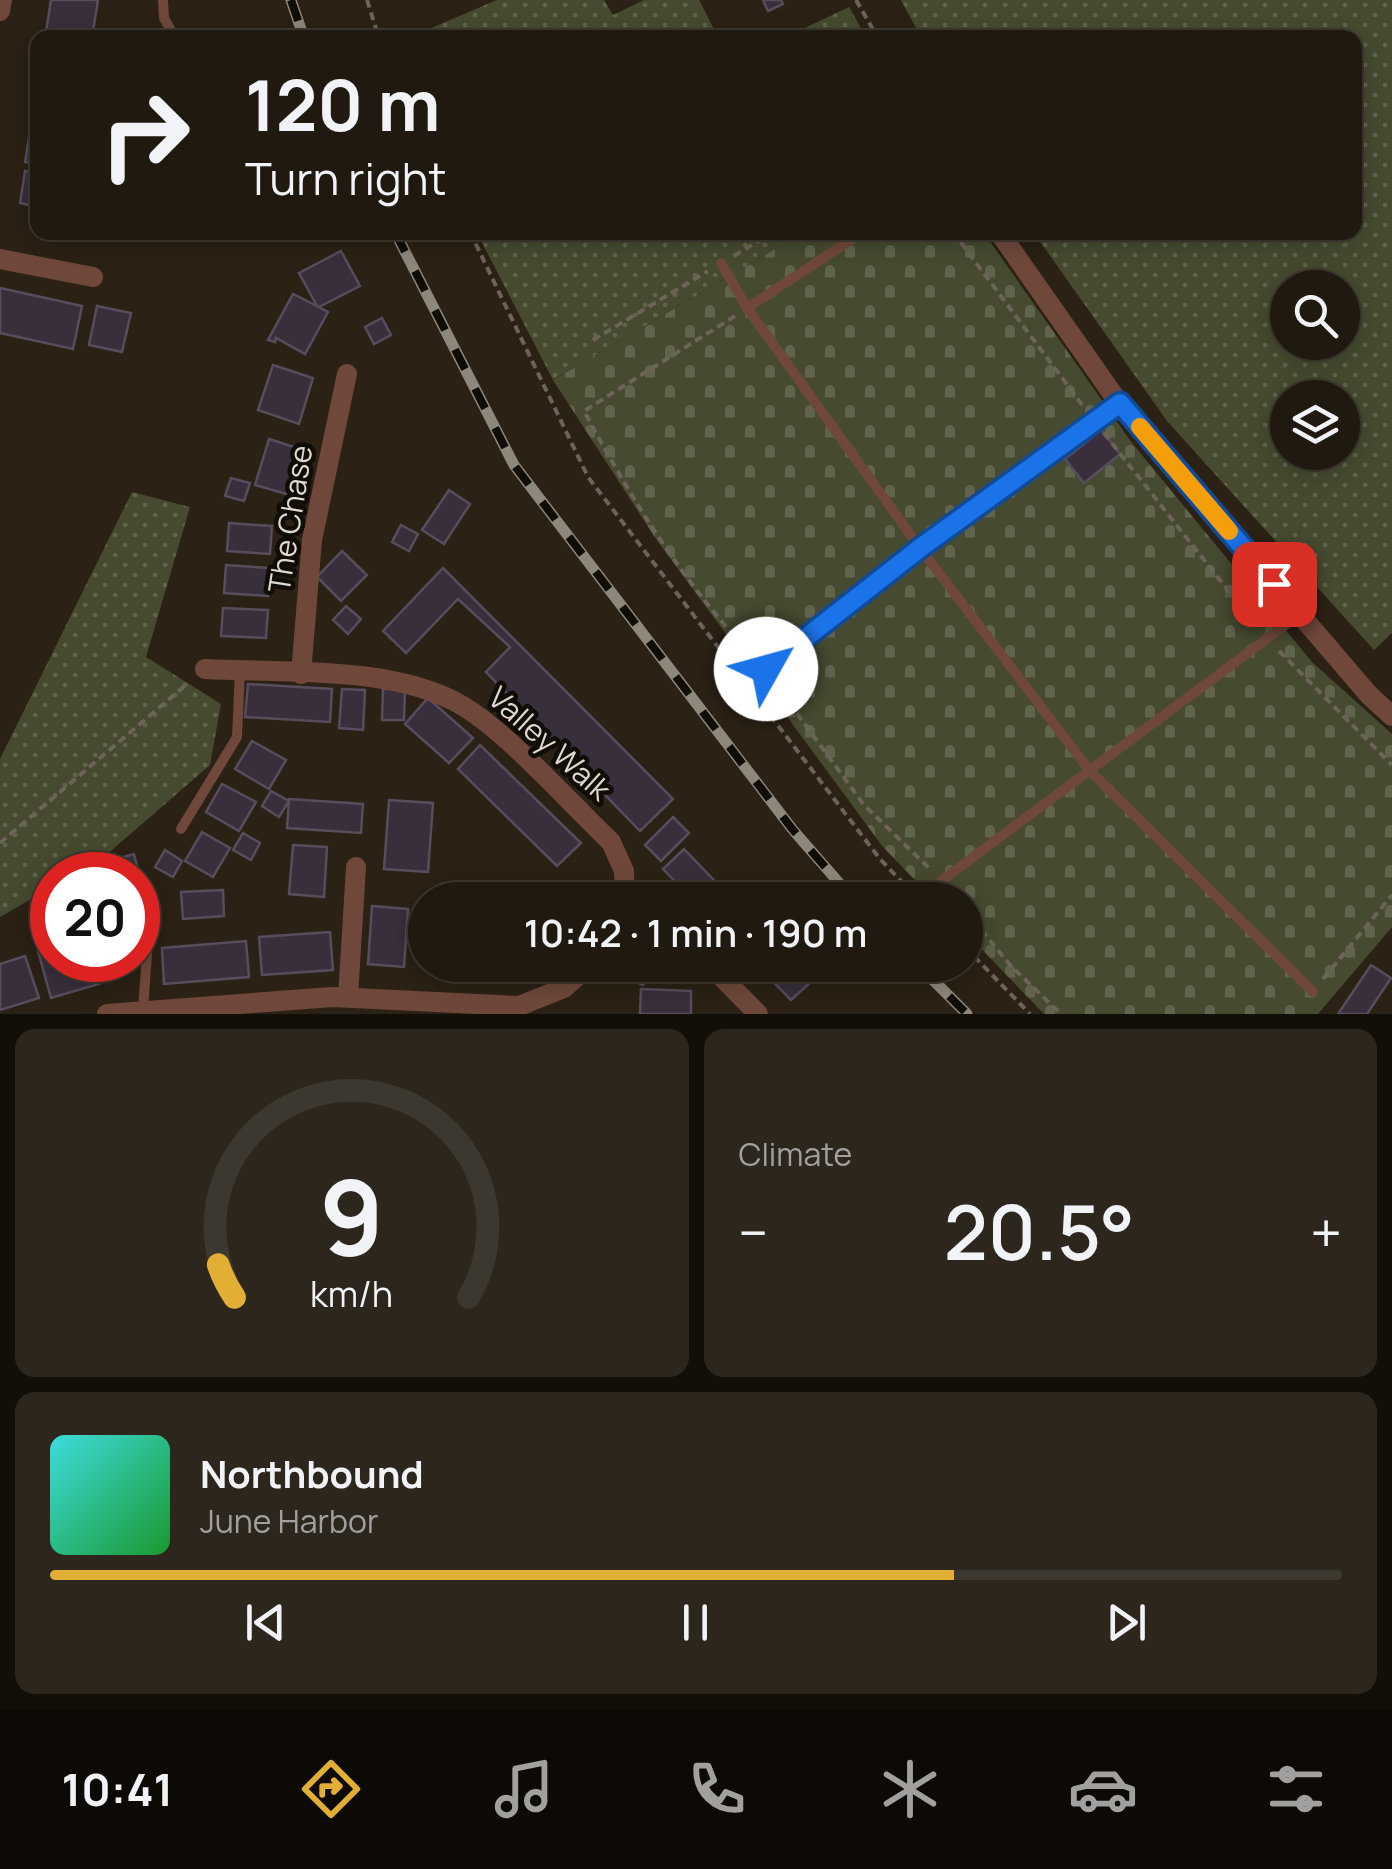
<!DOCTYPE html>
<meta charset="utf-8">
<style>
:root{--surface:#20190f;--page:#2d261d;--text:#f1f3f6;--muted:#a2a09e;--line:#3d382f;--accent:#e2af34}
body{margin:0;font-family:Manrope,sans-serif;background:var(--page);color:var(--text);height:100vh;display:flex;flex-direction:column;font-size:38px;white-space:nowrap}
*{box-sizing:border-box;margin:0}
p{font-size:32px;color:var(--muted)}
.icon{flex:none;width:55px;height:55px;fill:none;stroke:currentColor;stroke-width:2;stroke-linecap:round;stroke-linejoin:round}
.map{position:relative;height:1014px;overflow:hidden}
.drawer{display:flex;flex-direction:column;gap:15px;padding:15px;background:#120e08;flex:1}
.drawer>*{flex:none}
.banner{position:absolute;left:30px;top:30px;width:1332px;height:210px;border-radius:20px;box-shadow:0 5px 25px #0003,0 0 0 2px var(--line);background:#20190f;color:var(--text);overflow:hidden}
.fabs{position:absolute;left:1270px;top:270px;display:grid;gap:20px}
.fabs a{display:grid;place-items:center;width:90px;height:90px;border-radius:50%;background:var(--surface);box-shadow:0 5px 25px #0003,0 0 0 2px var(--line);font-size:50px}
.speed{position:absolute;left:30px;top:852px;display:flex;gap:20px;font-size:50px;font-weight:700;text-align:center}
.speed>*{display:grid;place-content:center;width:130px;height:130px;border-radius:50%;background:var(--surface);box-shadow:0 5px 25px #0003,0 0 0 2px var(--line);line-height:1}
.speed .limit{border:15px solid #d22;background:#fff;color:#111}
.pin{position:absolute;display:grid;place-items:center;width:85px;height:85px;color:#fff;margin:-42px;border-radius:20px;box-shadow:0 5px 15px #0006}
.me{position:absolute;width:110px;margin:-55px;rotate:52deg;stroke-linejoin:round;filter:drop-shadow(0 0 8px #0008)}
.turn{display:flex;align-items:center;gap:35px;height:210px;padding:0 50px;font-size:45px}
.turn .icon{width:130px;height:130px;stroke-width:2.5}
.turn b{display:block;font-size:70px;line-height:85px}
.big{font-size:75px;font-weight:600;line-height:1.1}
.drawer .card{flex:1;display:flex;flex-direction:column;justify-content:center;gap:15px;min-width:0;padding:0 35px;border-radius:20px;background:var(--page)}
.drawer .dial{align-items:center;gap:0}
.dial svg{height:260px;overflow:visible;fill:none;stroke:var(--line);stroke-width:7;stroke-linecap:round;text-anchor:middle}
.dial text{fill:var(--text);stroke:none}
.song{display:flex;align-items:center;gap:30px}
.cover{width:120px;height:120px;border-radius:15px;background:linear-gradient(135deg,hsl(180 70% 55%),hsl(130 70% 35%))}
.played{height:10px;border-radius:5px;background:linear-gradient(90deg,var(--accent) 70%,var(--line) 70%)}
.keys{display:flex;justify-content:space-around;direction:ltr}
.heat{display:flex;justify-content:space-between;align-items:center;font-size:55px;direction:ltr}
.drawer .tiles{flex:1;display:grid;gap:15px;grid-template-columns:1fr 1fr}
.card:last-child{grid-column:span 2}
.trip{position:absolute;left:408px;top:882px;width:575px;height:100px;border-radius:50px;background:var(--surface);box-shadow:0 5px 25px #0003,0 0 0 2px var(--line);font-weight:600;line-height:100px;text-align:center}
.tabs{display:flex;height:160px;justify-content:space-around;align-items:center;background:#0d0a06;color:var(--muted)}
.tabs .icon{width:70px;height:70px}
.tabs .selected{color:var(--accent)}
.tabs b{font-size:45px;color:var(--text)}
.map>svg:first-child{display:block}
.cemetery{fill:url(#cemetery-stones)}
.park{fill:url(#park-dots);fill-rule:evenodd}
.building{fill:#382e3c;stroke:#574d5c;stroke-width:2.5}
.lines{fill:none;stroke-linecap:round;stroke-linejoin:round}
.path{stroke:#6d6459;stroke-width:4;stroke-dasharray:8 5;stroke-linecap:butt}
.service{stroke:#6f483b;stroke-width:10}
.minor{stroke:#6f483b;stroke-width:20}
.rail-casing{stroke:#8e877c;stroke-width:11}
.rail{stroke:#100c06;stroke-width:8;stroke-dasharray:22;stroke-linecap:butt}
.route-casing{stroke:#114b97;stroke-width:25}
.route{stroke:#1a73e8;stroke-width:18}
.slow{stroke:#f59e0b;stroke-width:18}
.labels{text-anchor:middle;stroke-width:9;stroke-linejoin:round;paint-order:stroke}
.street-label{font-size:30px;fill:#dfd9d0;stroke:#100c06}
</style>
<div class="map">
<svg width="1392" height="1014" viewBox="0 0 1392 1014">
<defs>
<pattern id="cemetery-stones" width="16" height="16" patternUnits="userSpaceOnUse" patternTransform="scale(2.5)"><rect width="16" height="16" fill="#464a30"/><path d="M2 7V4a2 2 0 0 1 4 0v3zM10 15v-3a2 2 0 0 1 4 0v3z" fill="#60644d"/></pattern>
<pattern id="park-dots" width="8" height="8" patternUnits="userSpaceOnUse" patternTransform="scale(2.5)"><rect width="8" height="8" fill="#464a30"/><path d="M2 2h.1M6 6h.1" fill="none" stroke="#60644d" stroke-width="1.8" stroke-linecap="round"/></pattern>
</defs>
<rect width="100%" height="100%" fill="#2b2114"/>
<!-- cemetery -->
<path class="cemetery" d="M 802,233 L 984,233 L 1132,443 L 1312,662 L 1392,734 L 1392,927 L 1318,1014 L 1044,1014 L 965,932 L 965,900 L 934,900 L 883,847 L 656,539 L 553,380 Z"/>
<!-- park -->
<g class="park">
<path d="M 497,0 L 604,0 L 613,15 L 644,0 L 699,0 L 718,37 L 410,37 Z"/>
<path d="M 901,0 L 1392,0 L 1392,633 L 1374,650 L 1167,421 L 1034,233 L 1355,232 L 1355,38 L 921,37 ZM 1288,288 L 1342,288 L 1342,342 L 1288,342 ZM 1288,398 L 1342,398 L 1342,452 L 1288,452 Z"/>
<path d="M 849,7 L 866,37 L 786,37 Z"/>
<path d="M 477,233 L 802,233 L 553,380 Z"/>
<path d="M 132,492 L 190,507 L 146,657 L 221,704 L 210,765 L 105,856 L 73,875 L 52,875 L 52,887 L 0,917 L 0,759 Z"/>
</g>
<!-- building -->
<g class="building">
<path d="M 51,0 L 98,0 L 92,38 L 45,38 Z"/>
<path d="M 763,0 L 781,0 L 783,4 L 768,11 Z"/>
<path d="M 38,85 L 38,164 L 25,162 Z"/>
<path d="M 25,171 L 38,173 L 38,207 L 20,203 Z"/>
<path d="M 341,251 L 360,286 L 319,307 L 328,312 L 305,354 L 276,338 L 275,342 L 268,340 L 293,294 L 317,306 L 299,273 Z"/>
<path d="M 0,288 L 82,306 L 73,349 L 0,333 Z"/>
<path d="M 97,306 L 131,313 L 122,352 L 89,345 Z"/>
<path d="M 382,318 L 391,335 L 374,344 L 365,327 Z"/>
<path d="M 273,365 L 313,378 L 299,424 L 258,410 Z"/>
<path d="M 1101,430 L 1120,454 L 1084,483 L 1065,459 Z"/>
<path d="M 269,439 L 307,451 L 293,496 L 255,485 Z"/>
<path d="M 231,478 L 250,483 L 244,501 L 225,496 Z"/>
<path d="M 449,490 L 470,504 L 444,544 L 422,530 Z"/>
<path d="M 229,523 L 272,526 L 270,554 L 227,551 Z"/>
<path d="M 401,525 L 418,534 L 409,551 L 392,542 Z"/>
<path d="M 342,551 L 367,575 L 341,601 L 317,577 Z"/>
<path d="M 226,565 L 270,568 L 268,596 L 224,593 Z"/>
<path d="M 443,568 L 673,799 L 640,831 L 486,672 L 510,647 L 458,599 L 406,653 L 383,631 Z"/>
<path d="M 346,606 L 361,619 L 348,634 L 333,620 Z"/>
<path d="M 223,608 L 268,610 L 266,638 L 221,636 Z"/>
<path d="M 248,684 L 332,689 L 330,722 L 245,717 Z"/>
<path d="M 342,689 L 365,690 L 363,730 L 339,728 Z"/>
<path d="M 383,689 L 405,689 L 404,720 L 382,720 Z"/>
<path d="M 428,698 L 473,738 L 449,763 L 405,724 Z"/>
<path d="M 252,741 L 286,760 L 269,789 L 235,769 Z"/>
<path d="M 480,745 L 581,843 L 557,866 L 458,769 Z"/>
<path d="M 222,784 L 256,802 L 239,831 L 206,812 Z"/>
<path d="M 271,791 L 289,801 L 279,817 L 262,806 Z"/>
<path d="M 289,799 L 363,804 L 361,833 L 287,828 Z"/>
<path d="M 389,800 L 433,803 L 428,872 L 384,869 Z"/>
<path d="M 673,817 L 689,833 L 661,861 L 645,845 Z"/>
<path d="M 202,832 L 230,848 L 213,877 L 185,861 Z"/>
<path d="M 243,833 L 260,843 L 251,860 L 233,850 Z"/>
<path d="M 293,845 L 327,847 L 324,897 L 289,894 Z"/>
<path d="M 684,849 L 733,900 L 693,900 L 663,869 Z"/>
<path d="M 165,850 L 182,861 L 173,877 L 155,867 Z"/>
<path d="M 134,854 L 139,873 L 121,875 L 116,859 Z"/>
<path d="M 223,890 L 224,916 L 183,919 L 181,892 Z"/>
<path d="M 372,906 L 408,909 L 404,967 L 368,964 Z"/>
<path d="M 330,932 L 333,970 L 262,975 L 259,937 Z"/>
<path d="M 246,941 L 249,977 L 164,984 L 162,948 Z"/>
<path d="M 52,947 L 52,960 L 92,960 L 99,984 L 51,998 L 38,951 Z"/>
<path d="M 25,956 L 39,998 L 0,1010 L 0,964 Z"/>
<path d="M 438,965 L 498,965 L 497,970 Z"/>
<path d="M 614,965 L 652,965 L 643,985 L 611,972 Z"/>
<path d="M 757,965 L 796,965 L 812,981 L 791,1000 Z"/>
<path d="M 1371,965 L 1391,978 L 1367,1014 L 1338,1014 Z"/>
<path d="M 641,989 L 691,991 L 691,1014 L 640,1014 Z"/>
</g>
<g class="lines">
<!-- path -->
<g class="path">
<path d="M 367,0 L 379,38"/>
<path d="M 856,0 L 878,38"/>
<path d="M 470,232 L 588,477 L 880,859 L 919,900"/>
<path d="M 953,232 L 1083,406"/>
<path d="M 734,256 L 773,232"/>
<path d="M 735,316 L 584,411 C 630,497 685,586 753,656"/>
<path d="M 593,340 L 708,271"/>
<path d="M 1104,433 L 1256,626"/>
<path d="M 1279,651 L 1392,765"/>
<path d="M 774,682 L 864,805 L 931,870"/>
<path d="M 0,843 L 187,684"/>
<path d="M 950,892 L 957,900"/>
<path d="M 965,910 L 1010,965 L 1061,1014"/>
<path d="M 965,947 L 1030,1014"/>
<path d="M 1323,979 L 1392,895"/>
</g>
<!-- service -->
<g class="service">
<path d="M 163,0 L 164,18 L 175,38"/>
<path d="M 863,232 L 747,308 L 920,548 L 1119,403"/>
<path d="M 721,263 L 747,308"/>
<path d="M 766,669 L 920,548 L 1090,771 L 1313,992"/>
<path d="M 181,829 L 237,737 L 240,671"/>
<path d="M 941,881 L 1300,614"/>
<path d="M 143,1010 L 149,925 L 144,900"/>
</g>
<!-- minor -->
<g class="minor">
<path d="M 0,11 L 2,0"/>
<path d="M 999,232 L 1119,403 L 1369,695 L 1392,716"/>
<path d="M 0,259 L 93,277"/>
<path d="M 205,669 C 283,673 394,665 463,706 C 508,733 570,803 611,842 L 624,871 L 625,900"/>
<path d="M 301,674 L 312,540 L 347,374"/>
<path d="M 710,965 L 758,1014"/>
<path d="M 348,997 L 356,867"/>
<path d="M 107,1014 L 332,997 L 519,1006 L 564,988 L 590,965"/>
</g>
<defs>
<g id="rail">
<path d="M 291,0 L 304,38"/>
<path d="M 395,232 L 514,465 L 793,830 L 854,900"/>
<path d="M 918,965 L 967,1014"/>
</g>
</defs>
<!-- rail casing -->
<use href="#rail" class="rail-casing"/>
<!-- rail -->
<use href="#rail" class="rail"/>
</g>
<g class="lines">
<defs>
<path id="route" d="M 766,669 L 920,548 L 1120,403 L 1274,584"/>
</defs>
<!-- route casing -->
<use href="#route" class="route-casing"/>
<!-- route -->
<use href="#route" class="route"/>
<!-- slow -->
<path class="slow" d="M 1140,427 L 1229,531"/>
</g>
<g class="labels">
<!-- street labels -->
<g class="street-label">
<text transform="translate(291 519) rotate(-81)" y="10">The Chase</text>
<text transform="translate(549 744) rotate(42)" y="10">Valley Walk</text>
</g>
</g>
</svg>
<div class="fabs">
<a><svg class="icon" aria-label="search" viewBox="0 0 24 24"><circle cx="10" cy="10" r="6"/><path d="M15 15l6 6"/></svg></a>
<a><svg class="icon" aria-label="layers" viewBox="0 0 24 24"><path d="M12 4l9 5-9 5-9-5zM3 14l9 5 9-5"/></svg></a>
</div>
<div class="speed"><div class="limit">20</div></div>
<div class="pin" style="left:1274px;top:584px;background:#d93025"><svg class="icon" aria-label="arrive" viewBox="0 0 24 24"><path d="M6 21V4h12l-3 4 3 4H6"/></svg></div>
<svg class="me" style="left:766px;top:669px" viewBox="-20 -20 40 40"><circle r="19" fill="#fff"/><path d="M0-13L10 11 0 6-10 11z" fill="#1a73e8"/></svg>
<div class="trip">10:42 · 1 min · 190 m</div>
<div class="banner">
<div class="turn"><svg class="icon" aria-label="right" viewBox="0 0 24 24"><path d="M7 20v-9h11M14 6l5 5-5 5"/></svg><div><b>120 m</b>Turn right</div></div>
</div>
</div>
<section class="drawer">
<div class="tiles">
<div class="card dial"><svg viewBox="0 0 100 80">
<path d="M14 69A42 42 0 1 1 86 69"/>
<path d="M14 69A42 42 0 0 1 9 59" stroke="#e2af34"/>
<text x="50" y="56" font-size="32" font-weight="700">9</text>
<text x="50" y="72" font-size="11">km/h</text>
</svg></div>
<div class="card"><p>Climate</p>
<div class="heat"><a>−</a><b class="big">20.5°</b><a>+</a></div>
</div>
<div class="card">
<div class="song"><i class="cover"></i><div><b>Northbound</b><p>June Harbor</p></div></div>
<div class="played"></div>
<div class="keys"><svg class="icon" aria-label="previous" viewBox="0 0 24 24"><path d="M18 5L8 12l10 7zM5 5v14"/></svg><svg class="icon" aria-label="pause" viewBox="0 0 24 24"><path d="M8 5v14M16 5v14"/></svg><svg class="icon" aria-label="next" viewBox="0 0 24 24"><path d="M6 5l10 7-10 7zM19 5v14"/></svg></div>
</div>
</div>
</section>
<nav class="tabs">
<b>10:41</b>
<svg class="icon selected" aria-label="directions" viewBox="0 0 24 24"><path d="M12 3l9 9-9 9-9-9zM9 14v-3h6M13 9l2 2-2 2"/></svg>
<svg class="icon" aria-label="music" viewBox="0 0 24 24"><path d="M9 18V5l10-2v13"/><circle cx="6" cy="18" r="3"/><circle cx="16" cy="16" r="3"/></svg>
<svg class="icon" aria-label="phone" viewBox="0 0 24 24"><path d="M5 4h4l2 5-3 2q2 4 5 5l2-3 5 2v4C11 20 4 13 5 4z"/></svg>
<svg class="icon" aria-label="climate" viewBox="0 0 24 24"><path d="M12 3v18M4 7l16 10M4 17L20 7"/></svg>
<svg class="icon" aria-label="car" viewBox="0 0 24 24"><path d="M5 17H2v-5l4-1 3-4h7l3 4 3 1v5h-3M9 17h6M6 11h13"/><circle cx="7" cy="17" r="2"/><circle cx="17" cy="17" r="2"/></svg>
<svg class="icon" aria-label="filters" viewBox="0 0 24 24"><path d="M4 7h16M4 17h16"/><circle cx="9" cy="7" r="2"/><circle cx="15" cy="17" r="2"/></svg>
</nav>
